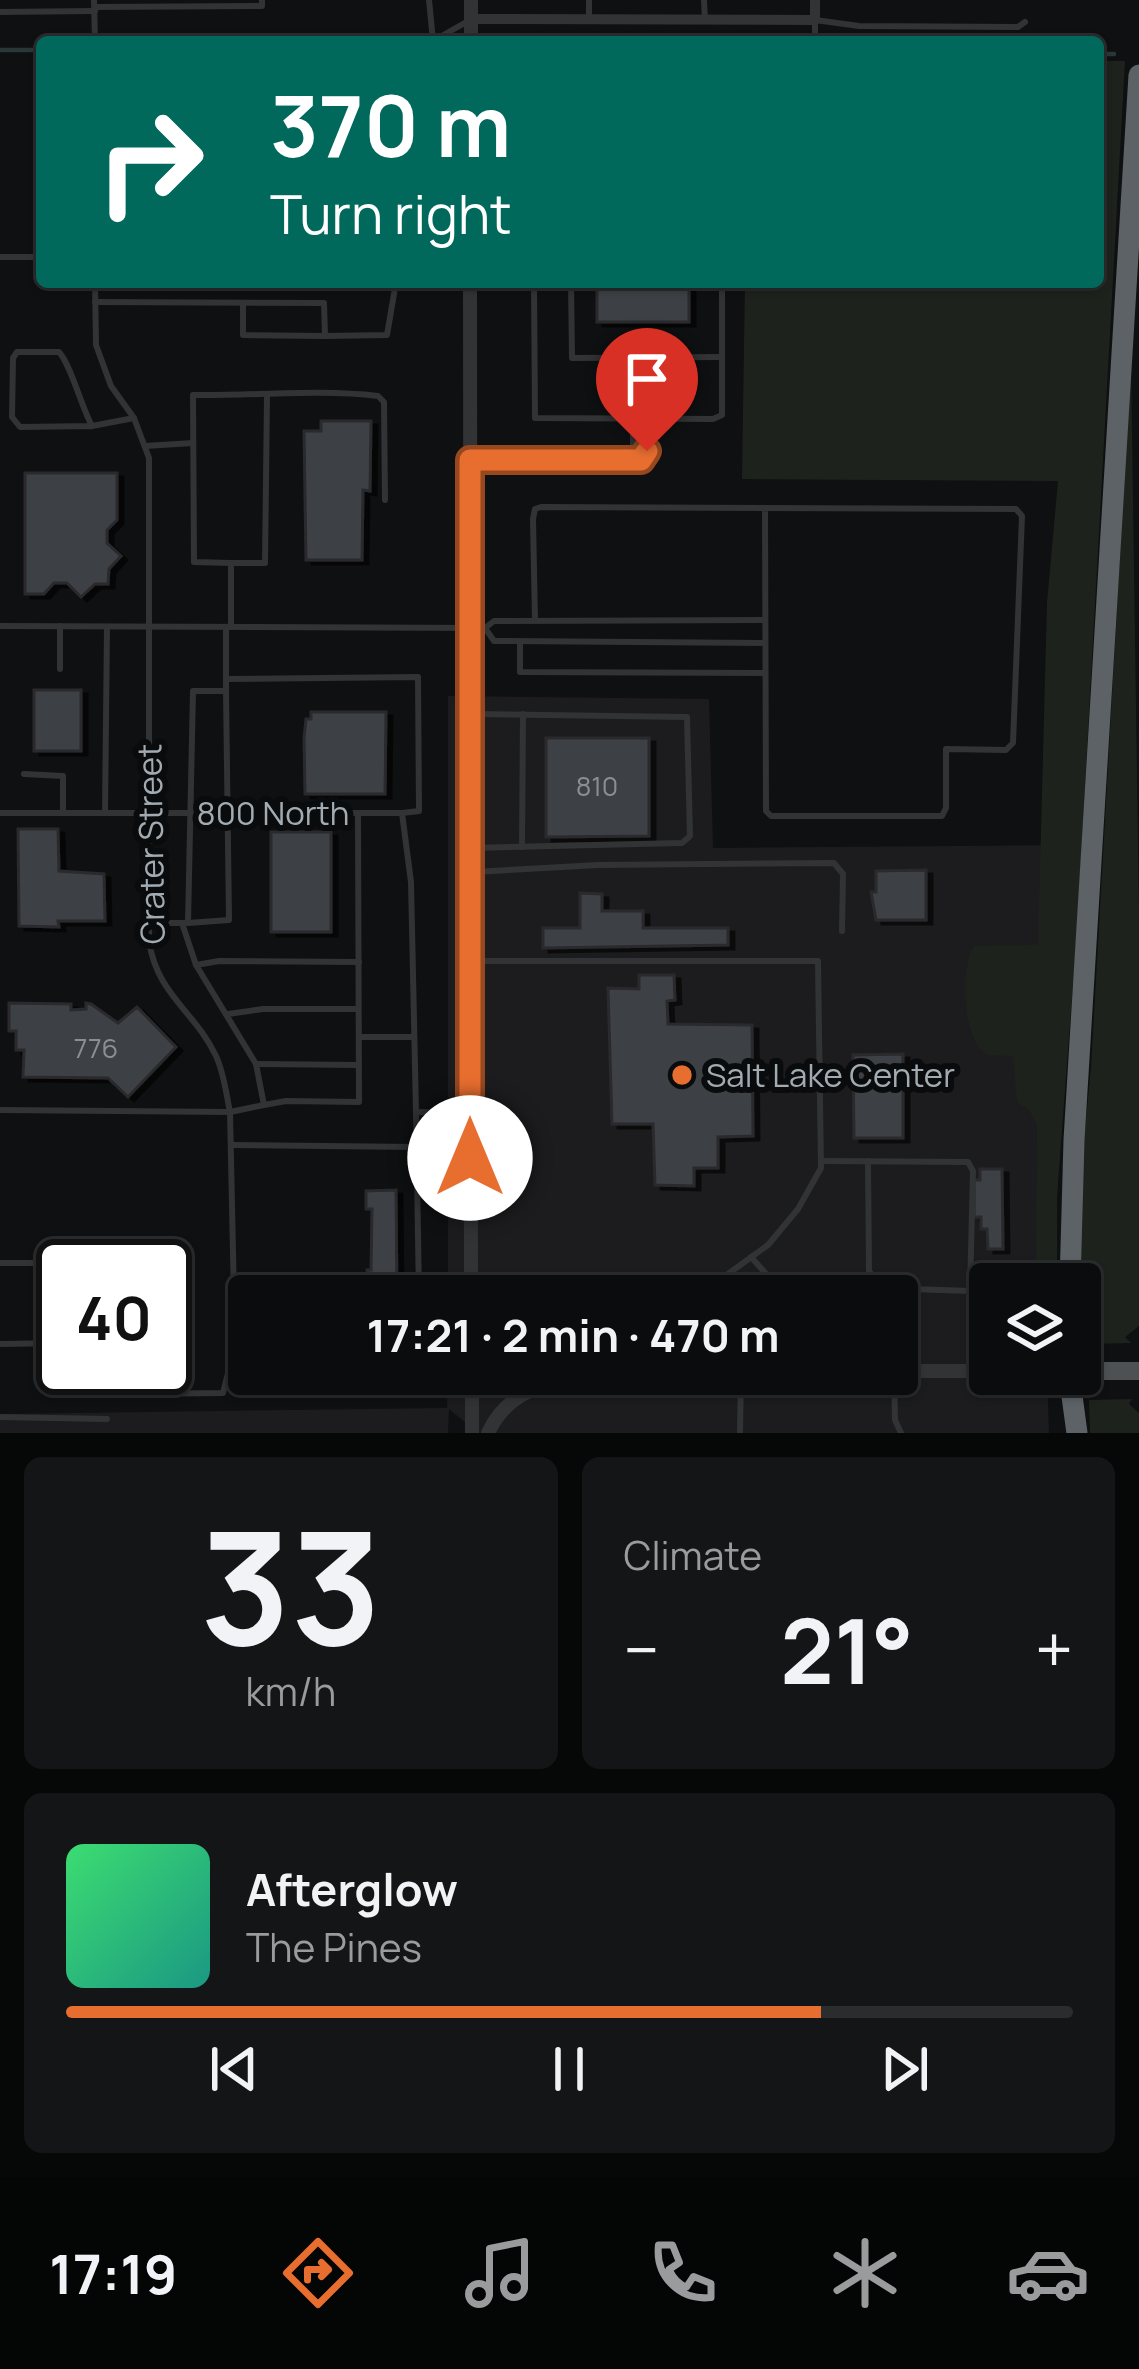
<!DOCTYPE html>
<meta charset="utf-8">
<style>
:root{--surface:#0b0c0d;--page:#141516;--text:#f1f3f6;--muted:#9a9b9d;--line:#2b2c2e;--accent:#e86e30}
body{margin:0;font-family:Manrope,sans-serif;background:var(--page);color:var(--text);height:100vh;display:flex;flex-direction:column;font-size:45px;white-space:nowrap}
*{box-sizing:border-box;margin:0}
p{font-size:39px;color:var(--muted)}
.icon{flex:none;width:66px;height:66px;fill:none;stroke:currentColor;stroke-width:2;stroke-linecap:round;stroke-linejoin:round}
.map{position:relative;height:1433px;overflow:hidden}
.details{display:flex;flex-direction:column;gap:24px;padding:24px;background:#060707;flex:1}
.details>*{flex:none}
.banner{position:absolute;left:36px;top:36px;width:1068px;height:252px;border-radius:12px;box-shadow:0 3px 9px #0004,0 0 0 3px var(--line);background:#00695c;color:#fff;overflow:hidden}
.tools{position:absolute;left:969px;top:1263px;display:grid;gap:24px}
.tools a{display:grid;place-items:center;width:132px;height:132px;border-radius:12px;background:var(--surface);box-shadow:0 3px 9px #0004,0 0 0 3px var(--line);font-size:60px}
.speed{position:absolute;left:36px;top:1239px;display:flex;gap:24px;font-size:60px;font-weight:700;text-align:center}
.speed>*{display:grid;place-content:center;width:156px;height:156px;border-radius:50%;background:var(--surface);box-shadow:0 3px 9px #0004,0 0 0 3px var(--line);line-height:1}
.speed .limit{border:6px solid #111;border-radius:18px;background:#fff;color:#111}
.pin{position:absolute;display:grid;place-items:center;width:102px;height:102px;color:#fff;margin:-123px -51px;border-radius:50% 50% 50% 0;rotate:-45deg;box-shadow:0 0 12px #0007}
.pin .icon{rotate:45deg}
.me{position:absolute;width:132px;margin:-66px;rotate:0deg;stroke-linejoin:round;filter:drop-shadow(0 0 9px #0008)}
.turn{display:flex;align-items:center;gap:42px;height:252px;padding:0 36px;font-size:54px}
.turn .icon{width:156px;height:156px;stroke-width:2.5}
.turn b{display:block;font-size:84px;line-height:102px}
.big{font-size:90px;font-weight:700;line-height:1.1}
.details .card{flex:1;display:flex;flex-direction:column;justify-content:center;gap:18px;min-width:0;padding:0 42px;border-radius:18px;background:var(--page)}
.details .dial{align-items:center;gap:0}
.dial b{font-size:156px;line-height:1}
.song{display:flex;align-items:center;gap:36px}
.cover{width:144px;height:144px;border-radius:18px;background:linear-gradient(135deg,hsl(140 70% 55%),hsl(170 70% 35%))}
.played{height:12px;border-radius:6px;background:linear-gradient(90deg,var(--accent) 75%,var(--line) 75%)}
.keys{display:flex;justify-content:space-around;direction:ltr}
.heat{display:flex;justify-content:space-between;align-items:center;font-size:66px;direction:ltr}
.details .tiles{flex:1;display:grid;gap:24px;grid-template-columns:1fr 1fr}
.card:last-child{grid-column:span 2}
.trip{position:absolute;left:228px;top:1275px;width:690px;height:120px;border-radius:12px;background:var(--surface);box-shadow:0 3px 9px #0004,0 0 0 3px var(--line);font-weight:700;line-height:120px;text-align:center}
.dock{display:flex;height:192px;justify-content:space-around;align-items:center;background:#040505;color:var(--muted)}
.dock .icon{width:84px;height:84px}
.dock .selected{color:var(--accent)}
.dock b{font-size:54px;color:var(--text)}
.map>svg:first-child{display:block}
.built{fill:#1c1c1e}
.green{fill:#1d231c}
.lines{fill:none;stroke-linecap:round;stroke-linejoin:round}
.stream{stroke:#2a3738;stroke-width:4.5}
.building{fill:#3e4144;stroke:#292a2d;stroke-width:3;filter:url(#shadow)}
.service{stroke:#313335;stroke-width:6}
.minor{stroke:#313335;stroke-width:10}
.tertiary{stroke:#313335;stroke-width:14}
.primary{stroke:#4d5154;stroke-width:18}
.motorway{stroke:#5d6266;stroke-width:21}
.route-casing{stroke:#97481f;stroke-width:30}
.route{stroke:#e86e30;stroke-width:21}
.poi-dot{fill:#e86e30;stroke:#0a0b0c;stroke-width:4.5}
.labels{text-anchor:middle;stroke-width:12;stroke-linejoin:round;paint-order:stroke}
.number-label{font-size:27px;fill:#889096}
.street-label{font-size:33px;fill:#a1abb1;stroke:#0a0b0c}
.poi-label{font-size:33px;fill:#a1abb1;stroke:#0a0b0c;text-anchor:start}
</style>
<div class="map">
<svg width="1139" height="1433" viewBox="0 0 1139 1433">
<defs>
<filter id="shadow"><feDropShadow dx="6" dy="4" stdDeviation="0" flood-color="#0009"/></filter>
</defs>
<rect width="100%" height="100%" fill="#0f1011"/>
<!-- built -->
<path class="built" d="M 448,696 L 709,699 L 713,848 L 1069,845 L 1043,1284 L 990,1284 L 990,1374 L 1047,1374 L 1049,1433 L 478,1433 L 449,1409 L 448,1433 L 0,1433 L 0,1414 L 447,1408 L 448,1374 L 897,1374 L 897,1296 L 448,1296 Z"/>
<!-- green -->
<g class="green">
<path d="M 1098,61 L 1125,61 L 1077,930 L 1057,1197 L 1057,1284 L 1036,1284 L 1037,1124 L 1029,1110 L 1017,1102 L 1013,1056 L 987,1055 C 962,1040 960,967 974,946 L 1038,945 L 1047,603 L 1058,481 L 742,479 L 745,282 L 1098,282 Z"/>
<path d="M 1131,361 L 1139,917 L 1139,1326 L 1125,1337 L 1131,1343 L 1088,1344 L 1082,1343 L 1080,1332 L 1082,1160 L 1091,1068 Z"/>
<path d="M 1132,1399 L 1129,1404 L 1139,1413 L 1139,1433 L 1090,1433 L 1089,1400 Z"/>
</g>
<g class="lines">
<!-- stream -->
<g class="stream">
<path d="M 0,50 L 42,50"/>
<path d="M 1098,54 L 1114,54"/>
</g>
</g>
<!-- building -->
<g class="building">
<rect x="597" y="282" width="92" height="40"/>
<path d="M 321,421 L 371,421 L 370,491 L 363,490 L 362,560 L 306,560 L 304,431 L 321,431 Z"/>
<path d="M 25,473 L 117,473 L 117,520 L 107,530 L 107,543 L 121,556 L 109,569 L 108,584 L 95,584 L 81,597 L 67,583 L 54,583 L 44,594 L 25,594 Z"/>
<rect x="34" y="690" width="47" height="61"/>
<path d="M 311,712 L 386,712 L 385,794 L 305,794 L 304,738 L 306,719 L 311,719 Z"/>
<path d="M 546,738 L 649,738 L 649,836 L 546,837 Z"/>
<path d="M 18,829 L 58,829 L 59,871 L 104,874 L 105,921 L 58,921 L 59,927 L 19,926 Z"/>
<rect x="271" y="832" width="60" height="100"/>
<path d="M 926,870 L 926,920 L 876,920 L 871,892 L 876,892 L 876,871 Z"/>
<path d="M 580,893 L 602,894 L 602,911 L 643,911 L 643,928 L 728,928 L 728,945 L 543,948 L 543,928 L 580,928 Z"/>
<path d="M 639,975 L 674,975 L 675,1000 L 667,1001 L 668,1024 L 752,1025 L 753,1136 L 718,1137 L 718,1168 L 694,1168 L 694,1186 L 655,1185 L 653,1124 L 612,1124 L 608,988 L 639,989 Z"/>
<path d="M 9,1003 L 71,1004 L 71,1010 L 86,1009 L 86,1003 L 91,1004 L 118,1023 L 137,1007 L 176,1047 L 128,1097 L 108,1078 L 23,1077 L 24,1050 L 16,1050 L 16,1031 L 9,1031 Z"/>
<path d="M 903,1054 L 903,1138 L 854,1138 L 853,1055 Z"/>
<path d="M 980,1169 L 1002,1169 L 1003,1249 L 988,1249 L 987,1229 L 981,1229 L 981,1217 L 974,1217 L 974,1180 L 980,1180 Z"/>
<path d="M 396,1190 L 397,1296 L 257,1296 L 257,1277 L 368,1277 L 367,1270 L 371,1270 L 372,1209 L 366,1209 L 366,1191 Z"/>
</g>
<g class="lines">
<!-- service -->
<g class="service">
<path d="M 94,0 L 95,42"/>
<path d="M 429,0 L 433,41"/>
<path d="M 589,0 L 589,20"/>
<path d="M 704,0 L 705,20"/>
<path d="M 95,7 L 262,6 L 262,0"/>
<path d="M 0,12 L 95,11"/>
<path d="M 431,42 L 470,20"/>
<path d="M 815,42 L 815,20 L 859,26 L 1018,27 L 1025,22"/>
<path d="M 0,257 L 42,257"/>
<path d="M 95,282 L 96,345 L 111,386 L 134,418 L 149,458 L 149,941 C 157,995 194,1010 216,1056 C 224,1073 226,1093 230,1112 L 235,1346 L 249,1346"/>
<path d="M 534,282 L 535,418 L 713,419 L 722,415 L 722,282"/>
<path d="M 571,282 L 572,358 L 721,357"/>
<path d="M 95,302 L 324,303 L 325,336 L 387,335 L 396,282"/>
<path d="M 243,303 L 243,335 L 325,336"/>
<path d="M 640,418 C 650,431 651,447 641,460"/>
<path d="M 92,426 C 81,406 71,365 59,352 L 17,352 L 13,358 L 12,417 L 20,427 L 92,426 L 134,418"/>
<path d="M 145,446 L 193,443"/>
<path d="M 639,458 L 633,451 L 633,427 L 640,418"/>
<path d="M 471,460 L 641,460"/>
<path d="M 231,563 L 265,563 L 267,397"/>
<path d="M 535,620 L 533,519 L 535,509 L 541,507 L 1016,509 L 1022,516 L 1013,743 L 1006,750 L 946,749 L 946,808 L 942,816 L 771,816 L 766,811 L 765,508"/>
<path d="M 0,626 L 485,628 L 494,621 L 765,620"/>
<path d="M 60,626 L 60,669"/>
<path d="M 231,627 L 231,563 L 194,562 L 193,395 C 255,396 317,389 378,396 L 384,402 L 385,500"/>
<path d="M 485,628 L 494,641 L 765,643"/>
<path d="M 226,629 L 226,679 L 418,677 L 419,811 L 402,813 L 411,882 L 416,1112"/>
<path d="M 520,641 L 520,672 L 765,673"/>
<path d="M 24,774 L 63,776 L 63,813"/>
<path d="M 0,813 L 402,813"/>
<path d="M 105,813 L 107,627"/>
<path d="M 522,847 L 523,714"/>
<path d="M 470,848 L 682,843 L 690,836 L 687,717 L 474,714"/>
<path d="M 474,872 L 598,865 L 834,863 L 843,874 L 842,931"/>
<path d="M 151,923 L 188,923 L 193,691 L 226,691 L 226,679"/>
<path d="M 188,923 L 229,920 L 226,691"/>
<path d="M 472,961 L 818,961 L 821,1168 L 798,1209 L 768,1245 L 721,1279 L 662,1291 L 474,1293"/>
<path d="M 196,965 L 219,961 L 359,962"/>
<path d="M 228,1014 L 263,1009 L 358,1009"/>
<path d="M 359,1037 L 413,1037"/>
<path d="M 256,1064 L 359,1065"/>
<path d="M 264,1105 L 286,1101 L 359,1102 L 358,813"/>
<path d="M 0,1110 L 230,1112 L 264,1105 L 256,1064 L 196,965 L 182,923"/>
<path d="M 231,1145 L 417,1147"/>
<path d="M 821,1161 L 968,1162 L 973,1171 L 970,1291 L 881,1288 L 869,1271 L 868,1161"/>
<path d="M 751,1257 L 786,1296"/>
<path d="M 0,1263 L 80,1263 L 83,1266"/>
<path d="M 731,1272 L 740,1296"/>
<path d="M 419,1296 L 416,1112 L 469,1113"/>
<path d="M 787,1296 L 806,1277 L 826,1296"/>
<path d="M 0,1344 L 63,1343"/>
<path d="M 130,1368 L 130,1394 L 223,1393 L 235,1346"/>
<path d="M 894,1374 L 895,1420 L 901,1433"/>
<path d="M 0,1417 L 107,1419"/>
<path d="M 740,1433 L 741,1374"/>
</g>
<!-- minor -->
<path class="minor" d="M 471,19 L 815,20 L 815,0"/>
<!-- tertiary -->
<g class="tertiary">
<path d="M 471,42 L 471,0"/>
<path d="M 470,282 L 471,1296"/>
<path d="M 897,1371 L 990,1371"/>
<path d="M 472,1374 L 472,1433"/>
<path d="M 488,1433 C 508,1390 544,1385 586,1374"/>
</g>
<!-- primary -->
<path class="primary" d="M 1080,1371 L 1139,1371"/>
<!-- motorway -->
<g class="motorway">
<path d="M 1070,1284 L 1074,1140 L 1139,75"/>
<path d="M 1069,1374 L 1077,1433"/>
</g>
</g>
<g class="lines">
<defs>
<path id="route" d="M 470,1158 L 470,460 L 641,460 L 647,451"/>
</defs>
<!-- route casing -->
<use href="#route" class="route-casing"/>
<!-- route -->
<use href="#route" class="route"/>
</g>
<!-- markers -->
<circle class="poi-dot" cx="682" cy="1075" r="12"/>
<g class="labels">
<!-- number labels -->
<g class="number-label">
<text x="597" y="796">810</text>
<text x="96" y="1058">776</text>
</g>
<!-- street labels -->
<g class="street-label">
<text x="273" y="825">800 North</text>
<text transform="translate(151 844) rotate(-91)" y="12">Crater Street</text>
</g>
<!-- poi labels -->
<g class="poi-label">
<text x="706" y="1087">Salt Lake Center</text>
</g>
</g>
</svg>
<div class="tools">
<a><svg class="icon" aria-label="layers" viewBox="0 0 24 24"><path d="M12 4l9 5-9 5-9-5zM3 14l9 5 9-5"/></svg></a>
</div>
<div class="speed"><div class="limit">40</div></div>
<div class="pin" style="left:647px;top:451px;background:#d93025"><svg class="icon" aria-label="arrive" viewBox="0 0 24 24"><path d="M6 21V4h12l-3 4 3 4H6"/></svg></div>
<svg class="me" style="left:470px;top:1158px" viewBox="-20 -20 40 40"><circle r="19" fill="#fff"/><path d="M0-13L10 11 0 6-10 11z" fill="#e86e30"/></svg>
<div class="trip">17:21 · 2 min · 470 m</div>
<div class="banner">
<div class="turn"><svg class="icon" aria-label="right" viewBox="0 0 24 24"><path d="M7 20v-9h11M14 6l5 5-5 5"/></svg><div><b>370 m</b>Turn right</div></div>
</div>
</div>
<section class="details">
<div class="tiles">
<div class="card dial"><b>33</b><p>km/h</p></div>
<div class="card"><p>Climate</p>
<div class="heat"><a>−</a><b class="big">21°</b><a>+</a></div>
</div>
<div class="card">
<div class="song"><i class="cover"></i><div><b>Afterglow</b><p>The Pines</p></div></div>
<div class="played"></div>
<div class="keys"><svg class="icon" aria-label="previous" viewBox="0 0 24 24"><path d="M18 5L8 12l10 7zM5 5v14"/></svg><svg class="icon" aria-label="pause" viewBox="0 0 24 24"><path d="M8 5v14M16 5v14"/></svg><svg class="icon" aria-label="next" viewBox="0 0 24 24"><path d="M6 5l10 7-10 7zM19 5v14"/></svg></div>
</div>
</div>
</section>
<nav class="dock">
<b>17:19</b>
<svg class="icon selected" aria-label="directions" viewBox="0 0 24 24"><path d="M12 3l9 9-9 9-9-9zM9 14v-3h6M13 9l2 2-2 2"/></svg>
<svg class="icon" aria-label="music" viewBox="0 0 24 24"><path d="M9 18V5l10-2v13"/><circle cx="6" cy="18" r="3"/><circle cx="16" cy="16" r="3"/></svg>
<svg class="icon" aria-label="phone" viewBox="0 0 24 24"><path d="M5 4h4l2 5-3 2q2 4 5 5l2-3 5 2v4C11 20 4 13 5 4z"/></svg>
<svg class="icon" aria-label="climate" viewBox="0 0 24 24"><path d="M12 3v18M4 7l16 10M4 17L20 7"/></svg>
<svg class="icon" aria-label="car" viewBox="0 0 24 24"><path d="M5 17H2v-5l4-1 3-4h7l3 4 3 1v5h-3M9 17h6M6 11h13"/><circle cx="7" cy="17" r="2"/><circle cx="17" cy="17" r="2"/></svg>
</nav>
